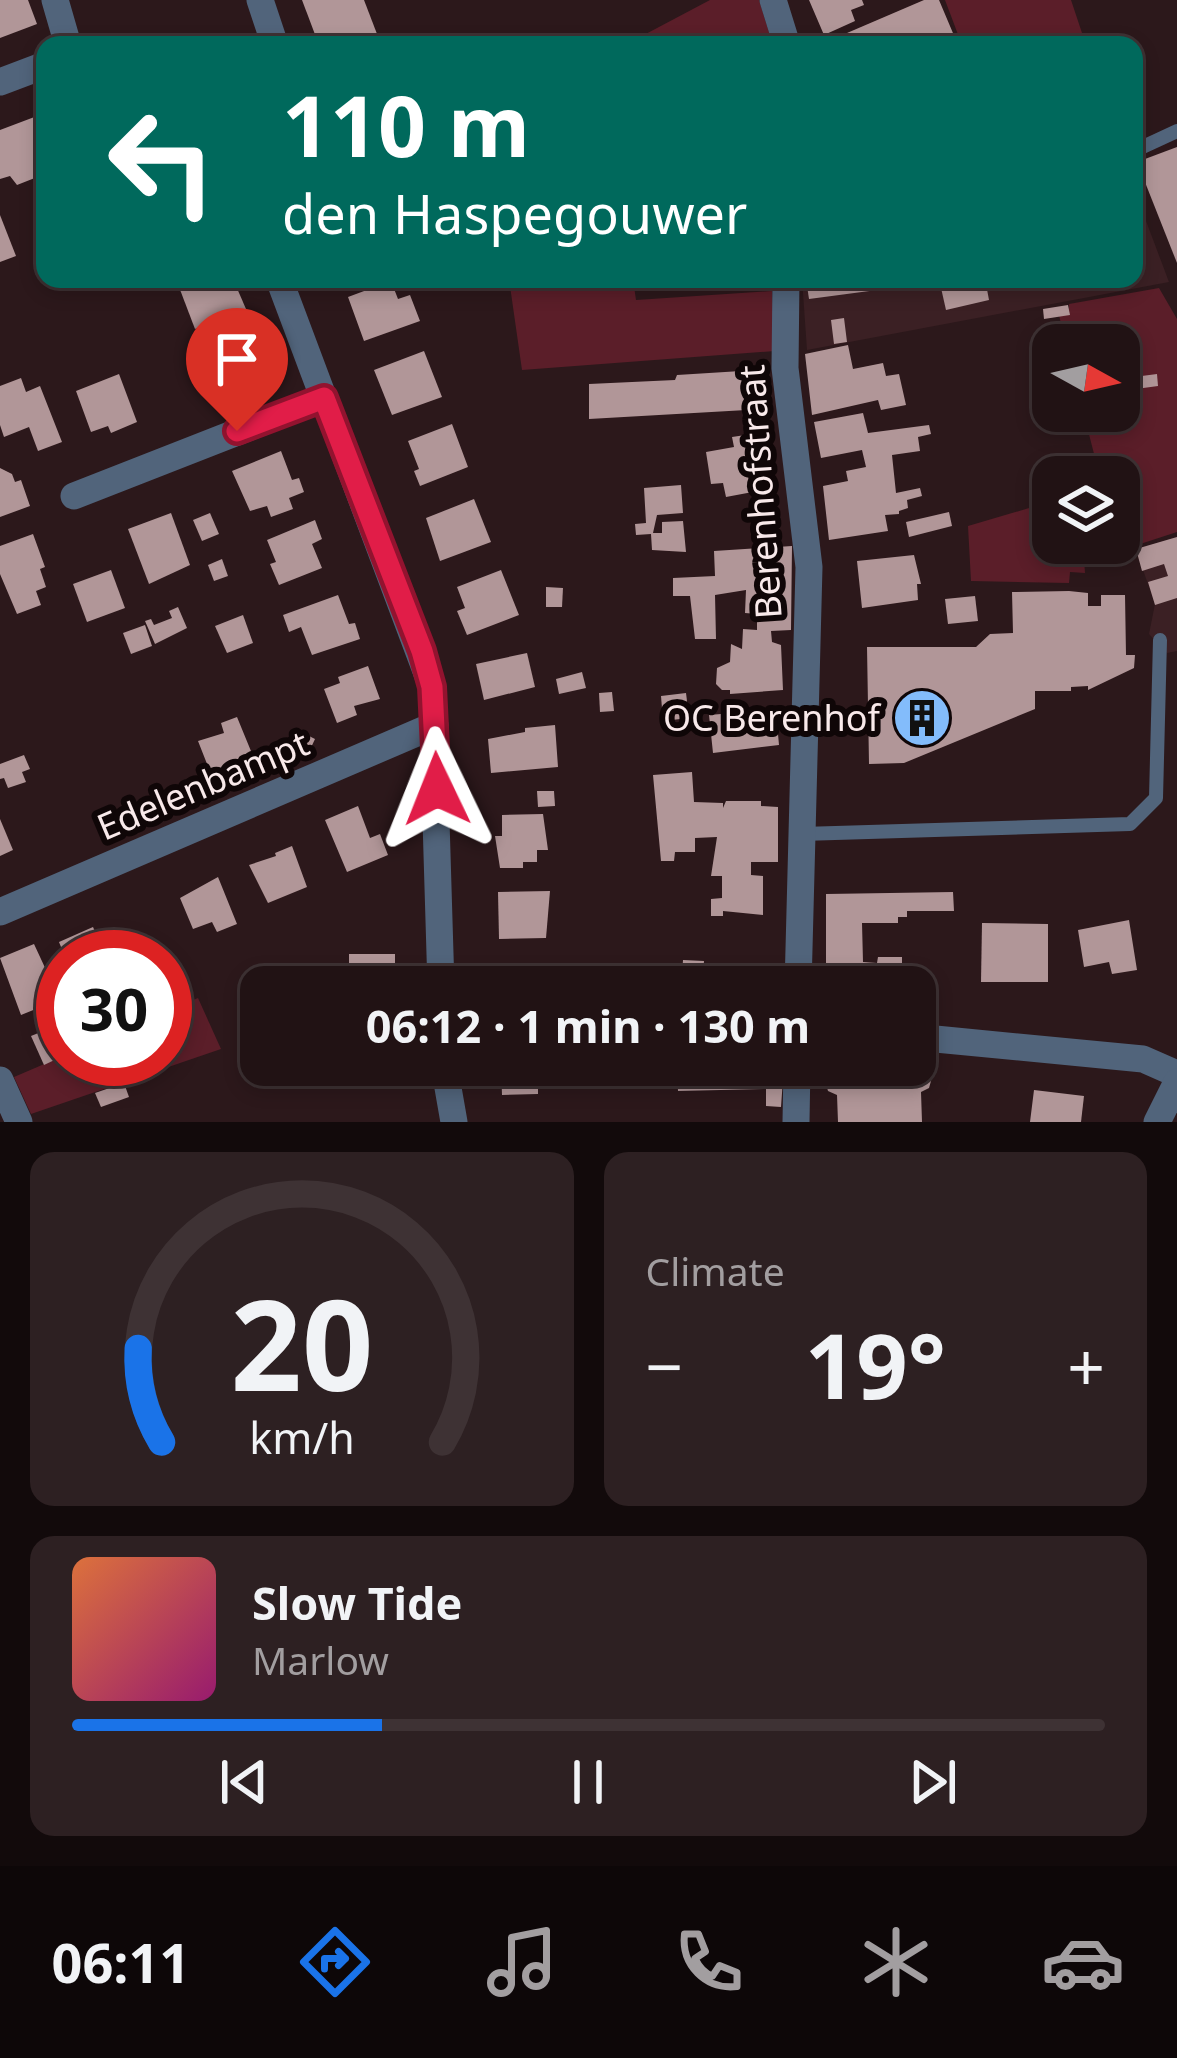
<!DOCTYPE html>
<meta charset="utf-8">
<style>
:root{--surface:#211214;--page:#2d2022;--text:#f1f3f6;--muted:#a29ea0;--line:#3e3234;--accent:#1a73e8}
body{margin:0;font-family:"Noto Sans",sans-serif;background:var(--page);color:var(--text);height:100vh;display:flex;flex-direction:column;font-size:45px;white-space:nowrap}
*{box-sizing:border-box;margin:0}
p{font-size:39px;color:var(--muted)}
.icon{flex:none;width:66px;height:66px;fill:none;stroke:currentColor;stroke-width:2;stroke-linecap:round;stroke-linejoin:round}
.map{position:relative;height:1122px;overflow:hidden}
.panel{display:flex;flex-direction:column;gap:30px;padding:30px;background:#120a0b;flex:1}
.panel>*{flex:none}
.hud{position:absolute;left:36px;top:36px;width:1107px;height:252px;border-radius:24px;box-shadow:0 6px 18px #0003,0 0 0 3px var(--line);background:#00695c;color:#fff;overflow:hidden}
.needle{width:78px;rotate:98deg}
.fabs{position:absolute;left:1032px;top:324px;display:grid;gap:24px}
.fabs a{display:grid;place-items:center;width:108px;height:108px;border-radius:24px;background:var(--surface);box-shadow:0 6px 18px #0003,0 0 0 3px var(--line);font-size:60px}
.speed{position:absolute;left:36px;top:930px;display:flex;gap:24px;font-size:60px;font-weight:700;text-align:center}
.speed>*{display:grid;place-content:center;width:156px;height:156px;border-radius:50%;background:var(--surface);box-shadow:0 6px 18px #0003,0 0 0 3px var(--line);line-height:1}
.speed .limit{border:18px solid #d22;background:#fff;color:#111}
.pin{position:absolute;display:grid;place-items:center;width:102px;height:102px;color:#fff;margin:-123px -51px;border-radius:50% 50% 50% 0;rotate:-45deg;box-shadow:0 0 12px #0007}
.pin .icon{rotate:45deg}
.me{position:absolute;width:132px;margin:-66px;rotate:358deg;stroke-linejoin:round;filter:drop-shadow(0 0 9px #0008)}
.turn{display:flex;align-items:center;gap:42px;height:252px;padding:0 48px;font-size:54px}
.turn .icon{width:156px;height:156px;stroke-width:2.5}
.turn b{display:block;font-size:84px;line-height:102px}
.big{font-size:90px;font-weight:700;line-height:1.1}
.panel .tile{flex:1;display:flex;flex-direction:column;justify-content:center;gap:18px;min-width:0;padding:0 42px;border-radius:24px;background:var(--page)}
.panel .dial{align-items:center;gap:0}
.dial svg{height:312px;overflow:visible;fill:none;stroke:var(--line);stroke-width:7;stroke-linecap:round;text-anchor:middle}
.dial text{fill:var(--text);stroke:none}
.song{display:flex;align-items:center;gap:36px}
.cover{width:144px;height:144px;border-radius:18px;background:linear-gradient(135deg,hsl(20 70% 55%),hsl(320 70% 35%))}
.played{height:12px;border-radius:6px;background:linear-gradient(90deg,var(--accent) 30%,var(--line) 30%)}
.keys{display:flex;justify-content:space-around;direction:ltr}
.heat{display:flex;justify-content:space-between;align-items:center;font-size:66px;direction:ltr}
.panel .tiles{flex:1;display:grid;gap:30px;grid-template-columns:1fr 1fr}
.tile:last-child{grid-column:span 2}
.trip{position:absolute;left:240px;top:966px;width:696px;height:120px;border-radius:24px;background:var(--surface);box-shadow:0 6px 18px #0003,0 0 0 3px var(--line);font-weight:700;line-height:120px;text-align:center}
.menu{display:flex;height:192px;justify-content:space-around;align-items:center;background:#0d0708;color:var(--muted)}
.menu .icon{width:84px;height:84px}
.menu .current{color:var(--accent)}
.menu b{font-size:54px;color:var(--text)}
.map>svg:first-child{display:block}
.built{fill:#3b2024}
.green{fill:#5b1e29}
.building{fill:#b19698}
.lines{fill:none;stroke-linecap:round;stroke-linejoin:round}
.service{stroke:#51647b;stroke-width:14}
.minor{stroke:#51647b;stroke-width:27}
.route-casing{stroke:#92132f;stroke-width:30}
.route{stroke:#e11d48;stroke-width:21}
.labels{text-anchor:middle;stroke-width:12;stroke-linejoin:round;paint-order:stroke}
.street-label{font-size:36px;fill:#f8e9ea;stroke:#0f0607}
.poi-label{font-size:36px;fill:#f8e9ea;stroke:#0f0607;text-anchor:end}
</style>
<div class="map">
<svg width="1177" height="1122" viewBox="0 0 1177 1122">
<rect width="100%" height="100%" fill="#2c181b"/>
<!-- built -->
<g class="built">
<path d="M 1134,189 L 1169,282 L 807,350 L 802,279 L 1134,279 Z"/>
<path d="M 1177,537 L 1177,651 L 1167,653 L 1149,634 L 1155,604 L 1136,550 Z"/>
</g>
<!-- green -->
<g class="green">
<path d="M 710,0 L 759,0 L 773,45 L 625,45 Z"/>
<path d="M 945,0 L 1071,0 L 1086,45 L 962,45 Z"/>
<path d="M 509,279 L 633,279 L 636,300 L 772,291 L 775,351 L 522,370 Z"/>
<path d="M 1159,288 L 1177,319 L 1177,532 L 1134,546 L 1128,562 L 1101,562 L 1103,543 L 1119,543 L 1119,477 L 1100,477 L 1083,411 L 1119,411 L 1119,345 L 1066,345 L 1059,315 L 1069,314 L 1069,304 Z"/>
<path d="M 1053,501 L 1053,543 L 1101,543 L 1083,546 L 1085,573 L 1070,572 L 1069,583 L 971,581 L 968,526 Z"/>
<path d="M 198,998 L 221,1049 L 31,1114 L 14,1077 L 63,1056 L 165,1059 L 165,1012 Z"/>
</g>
<!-- building -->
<g class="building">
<path d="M 0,0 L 28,0 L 37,24 L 0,38 Z"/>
<path d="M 302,0 L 364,0 L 377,34 L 347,45 L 319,45 Z"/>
<path d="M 809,0 L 862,0 L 864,5 L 851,10 L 855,21 L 824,35 Z"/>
<path d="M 924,0 L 939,0 L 958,45 L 896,45 L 889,37 L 870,45 L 819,45 Z"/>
<path d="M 45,113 L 45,174 L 17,185 L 10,176 L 0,179 L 0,130 Z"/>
<path d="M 1177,147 L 1177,263 L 1137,162 Z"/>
<path d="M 0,215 L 16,256 L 0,262 Z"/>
<path d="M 199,279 L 233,279 L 246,309 L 195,329 L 179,287 Z"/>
<path d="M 806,279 L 876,279 L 877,290 L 809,299 Z"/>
<path d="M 939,279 L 985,279 L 989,300 L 946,310 Z"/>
<path d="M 391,281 L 398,299 L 410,295 L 420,321 L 364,341 L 348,297 Z"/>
<path d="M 1068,305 L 1070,315 L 1044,319 L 1043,309 Z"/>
<path d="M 844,318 L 847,342 L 834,344 L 831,320 Z"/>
<path d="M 247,343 L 254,361 L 248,363 L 256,385 L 209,402 L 200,361 Z"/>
<path d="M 848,345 L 853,369 L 883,363 L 886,376 L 899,374 L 906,405 L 881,410 L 878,400 L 812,415 L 805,354 Z"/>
<path d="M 424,351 L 442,397 L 392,415 L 374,370 Z"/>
<path d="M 741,371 L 741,375 L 756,373 L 760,376 L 764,409 L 589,419 L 589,384 L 675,380 L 677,375 Z"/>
<path d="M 119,374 L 137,422 L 111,433 L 108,426 L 91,432 L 76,391 Z"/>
<path d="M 1157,374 L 1158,386 L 1136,389 L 1134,377 Z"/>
<path d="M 21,378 L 26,392 L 40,386 L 62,442 L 38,451 L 29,427 L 4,437 L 0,425 L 0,386 Z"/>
<path d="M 863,413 L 868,433 L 929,425 L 931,434 L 918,437 L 920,451 L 892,455 L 896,493 L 920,488 L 922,496 L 907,500 L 908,508 L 899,511 L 899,514 L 885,515 L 888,531 L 829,540 L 823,486 L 848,481 L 846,471 L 866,467 L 862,450 L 821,458 L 814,422 Z"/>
<path d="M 452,424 L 468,467 L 420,486 L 414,471 L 419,469 L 408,441 Z"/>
<path d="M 765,432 L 772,478 L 766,479 L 758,491 L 726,497 L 723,483 L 711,484 L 706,452 L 734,447 L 732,437 Z"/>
<path d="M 281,451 L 292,480 L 299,478 L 304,492 L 289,498 L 293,509 L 271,517 L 267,506 L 250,511 L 232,471 Z"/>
<path d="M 0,468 L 12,474 L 15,482 L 21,480 L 30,506 L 0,517 Z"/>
<path d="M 681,485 L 683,513 L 657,515 L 653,533 L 662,533 L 662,522 L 683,521 L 686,552 L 652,550 L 651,534 L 636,535 L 635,524 L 646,523 L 644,488 Z"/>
<path d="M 474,499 L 491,542 L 440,561 L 426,518 Z"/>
<path d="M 949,512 L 952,526 L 909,537 L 906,522 Z"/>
<path d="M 171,513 L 190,565 L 149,584 L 128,529 Z"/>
<path d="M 210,513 L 219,534 L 202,541 L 193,520 Z"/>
<path d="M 315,520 L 322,539 L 312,544 L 322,568 L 279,585 L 270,564 L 276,562 L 267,540 Z"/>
<path d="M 33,534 L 45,567 L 40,569 L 46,587 L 36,591 L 41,605 L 17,614 L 0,574 L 0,546 Z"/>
<path d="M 1177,537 L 1177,598 L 1155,605 L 1148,582 L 1168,576 L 1164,564 L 1142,571 L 1136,549 Z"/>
<path d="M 792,546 L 791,630 L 771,631 L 772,642 L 781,645 L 783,690 L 730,694 L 730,690 L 722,690 L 716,684 L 717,668 L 730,662 L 731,644 L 742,649 L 743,629 L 757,630 L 757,614 L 745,613 L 746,590 L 715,595 L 716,639 L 695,639 L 690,596 L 673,596 L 673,578 L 715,576 L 714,551 Z"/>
<path d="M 914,555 L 921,584 L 917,584 L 918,600 L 862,608 L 857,561 Z"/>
<path d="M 222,559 L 228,576 L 214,581 L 208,565 Z"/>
<path d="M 111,570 L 125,608 L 87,622 L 73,584 Z"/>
<path d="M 501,570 L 519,615 L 467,635 L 457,611 L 465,608 L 457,587 Z"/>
<path d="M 546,587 L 563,588 L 562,607 L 546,607 Z"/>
<path d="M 1069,591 L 1088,593 L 1088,606 L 1101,606 L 1101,595 L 1125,595 L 1126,655 L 1135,655 L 1134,668 L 1088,690 L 1088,686 L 1071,687 L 1071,691 L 1035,691 L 1035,709 L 904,763 L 869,764 L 867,647 L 976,647 L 990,634 L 1013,633 L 1012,592 Z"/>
<path d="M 338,595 L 349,624 L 355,623 L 360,639 L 312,655 L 301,627 L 289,632 L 283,615 Z"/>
<path d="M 975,596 L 978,621 L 948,624 L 945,599 Z"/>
<path d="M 178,607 L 187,628 L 155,644 L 145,621 L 151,619 L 154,625 L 172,618 L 169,611 Z"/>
<path d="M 243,615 L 253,643 L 227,653 L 215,626 Z"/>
<path d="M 145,625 L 152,646 L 131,654 L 123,633 Z"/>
<path d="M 527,653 L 535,687 L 484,700 L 476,664 Z"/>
<path d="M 368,666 L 380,699 L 354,706 L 357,715 L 337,723 L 324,689 L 340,683 L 338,677 Z"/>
<path d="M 582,672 L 586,688 L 559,694 L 556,679 Z"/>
<path d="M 612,692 L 614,711 L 600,712 L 599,693 Z"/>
<path d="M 686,693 L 689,718 L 663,721 L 661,696 Z"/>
<path d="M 745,712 L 746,715 L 776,712 L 779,745 L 713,753 L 709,715 Z"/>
<path d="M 237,717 L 253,756 L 211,774 L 198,741 L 224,733 L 221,723 Z"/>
<path d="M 555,725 L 558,767 L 491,773 L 488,739 L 525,732 L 525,728 Z"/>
<path d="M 301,732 L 315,739 L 308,754 L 294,748 Z"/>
<path d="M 24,755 L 30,769 L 22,772 L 26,782 L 8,788 L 4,778 L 0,779 L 0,764 Z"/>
<path d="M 692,772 L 694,802 L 723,803 L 723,808 L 726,801 L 761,801 L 761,806 L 778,807 L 778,862 L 751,862 L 751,875 L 763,876 L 763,915 L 723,911 L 723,916 L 711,916 L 711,899 L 722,898 L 722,876 L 711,876 L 717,837 L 695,838 L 695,852 L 675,852 L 674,861 L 661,861 L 653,775 Z"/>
<path d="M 537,791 L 554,791 L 555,806 L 538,807 Z"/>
<path d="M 358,806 L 370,838 L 380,834 L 388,855 L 347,872 L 325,820 Z"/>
<path d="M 543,814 L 548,850 L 537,850 L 537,862 L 523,862 L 523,868 L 500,868 L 495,836 L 502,836 L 502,815 Z"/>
<path d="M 0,819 L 13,850 L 0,856 Z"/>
<path d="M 292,846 L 307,887 L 268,903 L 249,865 L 276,856 L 275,853 Z"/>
<path d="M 218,877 L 237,924 L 217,932 L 212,922 L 193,929 L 180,898 Z"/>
<path d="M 550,891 L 546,938 L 499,939 L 498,892 Z"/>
<path d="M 953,892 L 954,911 L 907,911 L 907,917 L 898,917 L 898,923 L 862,923 L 863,962 L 877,963 L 878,957 L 902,957 L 902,980 L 826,980 L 826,894 Z"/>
<path d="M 1129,920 L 1137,970 L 1112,974 L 1109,962 L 1084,967 L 1078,930 Z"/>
<path d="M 982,923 L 1048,924 L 1048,982 L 981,982 Z"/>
<path d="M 93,927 L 102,947 L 79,957 L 65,957 L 59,942 Z"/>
<path d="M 34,944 L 47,972 L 63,964 L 63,998 L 21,1015 L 0,958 Z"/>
<rect x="349" y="954" width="46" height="33"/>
<path d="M 683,960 L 704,961 L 703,972 L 682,975 Z"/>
<path d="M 729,963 L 770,964 L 769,986 L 710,987 L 711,964 Z"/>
<path d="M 554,970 L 555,987 L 507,987 L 507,971 Z"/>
<path d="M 245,1000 L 258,1004 L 251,1023 L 239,1019 Z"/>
<path d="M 63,1023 L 63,1056 L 44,1065 L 31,1036 Z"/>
<path d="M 340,1065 L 400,1065 L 401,1086 L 346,1086 L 341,1083 Z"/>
<path d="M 501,1065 L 538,1065 L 538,1094 L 502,1095 Z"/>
<path d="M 784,1065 L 781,1107 L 766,1106 L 766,1089 L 678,1091 L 677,1069 Z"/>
<path d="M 840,1065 L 917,1065 L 917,1073 L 931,1081 L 929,1088 L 921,1092 L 922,1122 L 838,1122 L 837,1095 L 828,1091 L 826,1084 L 841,1075 Z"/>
<path d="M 124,1083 L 129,1097 L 101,1107 L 95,1093 Z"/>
<path d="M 1034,1090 L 1084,1096 L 1081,1122 L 1030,1122 Z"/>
</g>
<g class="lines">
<!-- service -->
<g class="service">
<path d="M 1134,151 L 1177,131"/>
<path d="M 802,834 L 1130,824 L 1156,798 L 1160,640"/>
</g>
<!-- minor -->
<g class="minor">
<path d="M 55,0 L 68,45"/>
<path d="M 260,0 L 275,45"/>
<path d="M 773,0 L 787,45"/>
<path d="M 0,82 L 45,65"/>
<path d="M 279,279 L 432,687 L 441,987"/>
<path d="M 786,279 L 785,368 L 809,567 L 798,987"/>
<path d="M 74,496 L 324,398"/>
<path d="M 0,912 L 435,725"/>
<path d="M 915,1037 L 1143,1059 L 1177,1074"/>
<path d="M 444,1065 L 454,1122"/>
<path d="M 0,1080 L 19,1122"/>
<path d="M 796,1122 L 797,1065"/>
<path d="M 1157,1122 L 1177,1082"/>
</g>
</g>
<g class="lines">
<defs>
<path id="route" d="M 237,431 L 324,398 L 422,651 L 432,687 L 437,789"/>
</defs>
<!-- route casing -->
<use href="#route" class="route-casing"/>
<!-- route -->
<use href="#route" class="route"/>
</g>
<!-- icons -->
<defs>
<symbol id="building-disc" viewBox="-11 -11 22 22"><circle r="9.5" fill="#83bcfb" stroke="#0f0607"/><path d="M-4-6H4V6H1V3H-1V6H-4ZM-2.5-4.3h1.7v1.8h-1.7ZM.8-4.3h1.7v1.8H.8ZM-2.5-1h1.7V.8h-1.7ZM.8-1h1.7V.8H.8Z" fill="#111"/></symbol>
</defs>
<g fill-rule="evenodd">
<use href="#building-disc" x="889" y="685" width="66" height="66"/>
</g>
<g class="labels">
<!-- street labels -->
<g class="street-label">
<text transform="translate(760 492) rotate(-94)" y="13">Berenhofstraat</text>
<text transform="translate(203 785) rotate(-23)" y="13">Edelenbampt</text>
</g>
<!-- poi labels -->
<g class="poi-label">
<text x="880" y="731">OC Berenhof</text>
</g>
</g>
</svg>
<div class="fabs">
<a><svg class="needle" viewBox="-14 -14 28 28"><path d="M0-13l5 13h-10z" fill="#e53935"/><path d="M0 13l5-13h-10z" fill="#a29ea0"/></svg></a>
<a><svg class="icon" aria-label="layers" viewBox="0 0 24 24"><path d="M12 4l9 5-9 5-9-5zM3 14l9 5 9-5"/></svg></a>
</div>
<div class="speed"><div class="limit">30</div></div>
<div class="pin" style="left:237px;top:431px;background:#d93025"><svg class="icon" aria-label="arrive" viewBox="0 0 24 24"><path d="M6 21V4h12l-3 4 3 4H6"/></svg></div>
<svg class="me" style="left:437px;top:789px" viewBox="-20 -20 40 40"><path d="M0-17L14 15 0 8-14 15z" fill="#e11d48" stroke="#fff" stroke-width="4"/></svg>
<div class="trip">06:12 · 1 min · 130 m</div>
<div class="hud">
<div class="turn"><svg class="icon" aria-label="left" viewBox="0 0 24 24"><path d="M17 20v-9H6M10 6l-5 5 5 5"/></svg><div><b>110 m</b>den Haspegouwer</div></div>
</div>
</div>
<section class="panel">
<div class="tiles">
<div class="tile dial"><svg viewBox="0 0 100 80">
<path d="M14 69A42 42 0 1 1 86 69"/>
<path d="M14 69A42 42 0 0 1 8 45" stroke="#1a73e8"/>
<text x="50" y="56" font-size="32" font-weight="700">20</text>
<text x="50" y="72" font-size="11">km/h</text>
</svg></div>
<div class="tile"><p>Climate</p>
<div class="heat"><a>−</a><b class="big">19°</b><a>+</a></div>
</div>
<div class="tile">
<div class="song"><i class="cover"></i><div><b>Slow Tide</b><p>Marlow</p></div></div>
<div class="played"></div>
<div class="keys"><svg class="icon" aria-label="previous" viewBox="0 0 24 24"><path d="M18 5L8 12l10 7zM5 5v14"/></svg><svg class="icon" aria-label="pause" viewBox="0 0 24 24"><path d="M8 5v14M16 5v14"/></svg><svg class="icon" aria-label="next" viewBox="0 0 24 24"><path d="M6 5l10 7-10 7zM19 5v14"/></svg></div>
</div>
</div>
</section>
<nav class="menu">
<b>06:11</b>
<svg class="icon current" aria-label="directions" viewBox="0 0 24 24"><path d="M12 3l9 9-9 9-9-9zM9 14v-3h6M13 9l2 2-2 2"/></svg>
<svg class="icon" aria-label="music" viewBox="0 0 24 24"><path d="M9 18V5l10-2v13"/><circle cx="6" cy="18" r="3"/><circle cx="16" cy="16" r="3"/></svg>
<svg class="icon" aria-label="phone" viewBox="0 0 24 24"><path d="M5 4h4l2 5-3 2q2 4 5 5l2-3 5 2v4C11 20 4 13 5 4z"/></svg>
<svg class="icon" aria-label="climate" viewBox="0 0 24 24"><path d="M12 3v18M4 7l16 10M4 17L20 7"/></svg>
<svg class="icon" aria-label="car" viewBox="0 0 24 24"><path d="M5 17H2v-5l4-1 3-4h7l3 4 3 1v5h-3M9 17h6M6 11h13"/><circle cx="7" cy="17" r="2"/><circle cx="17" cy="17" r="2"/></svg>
</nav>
